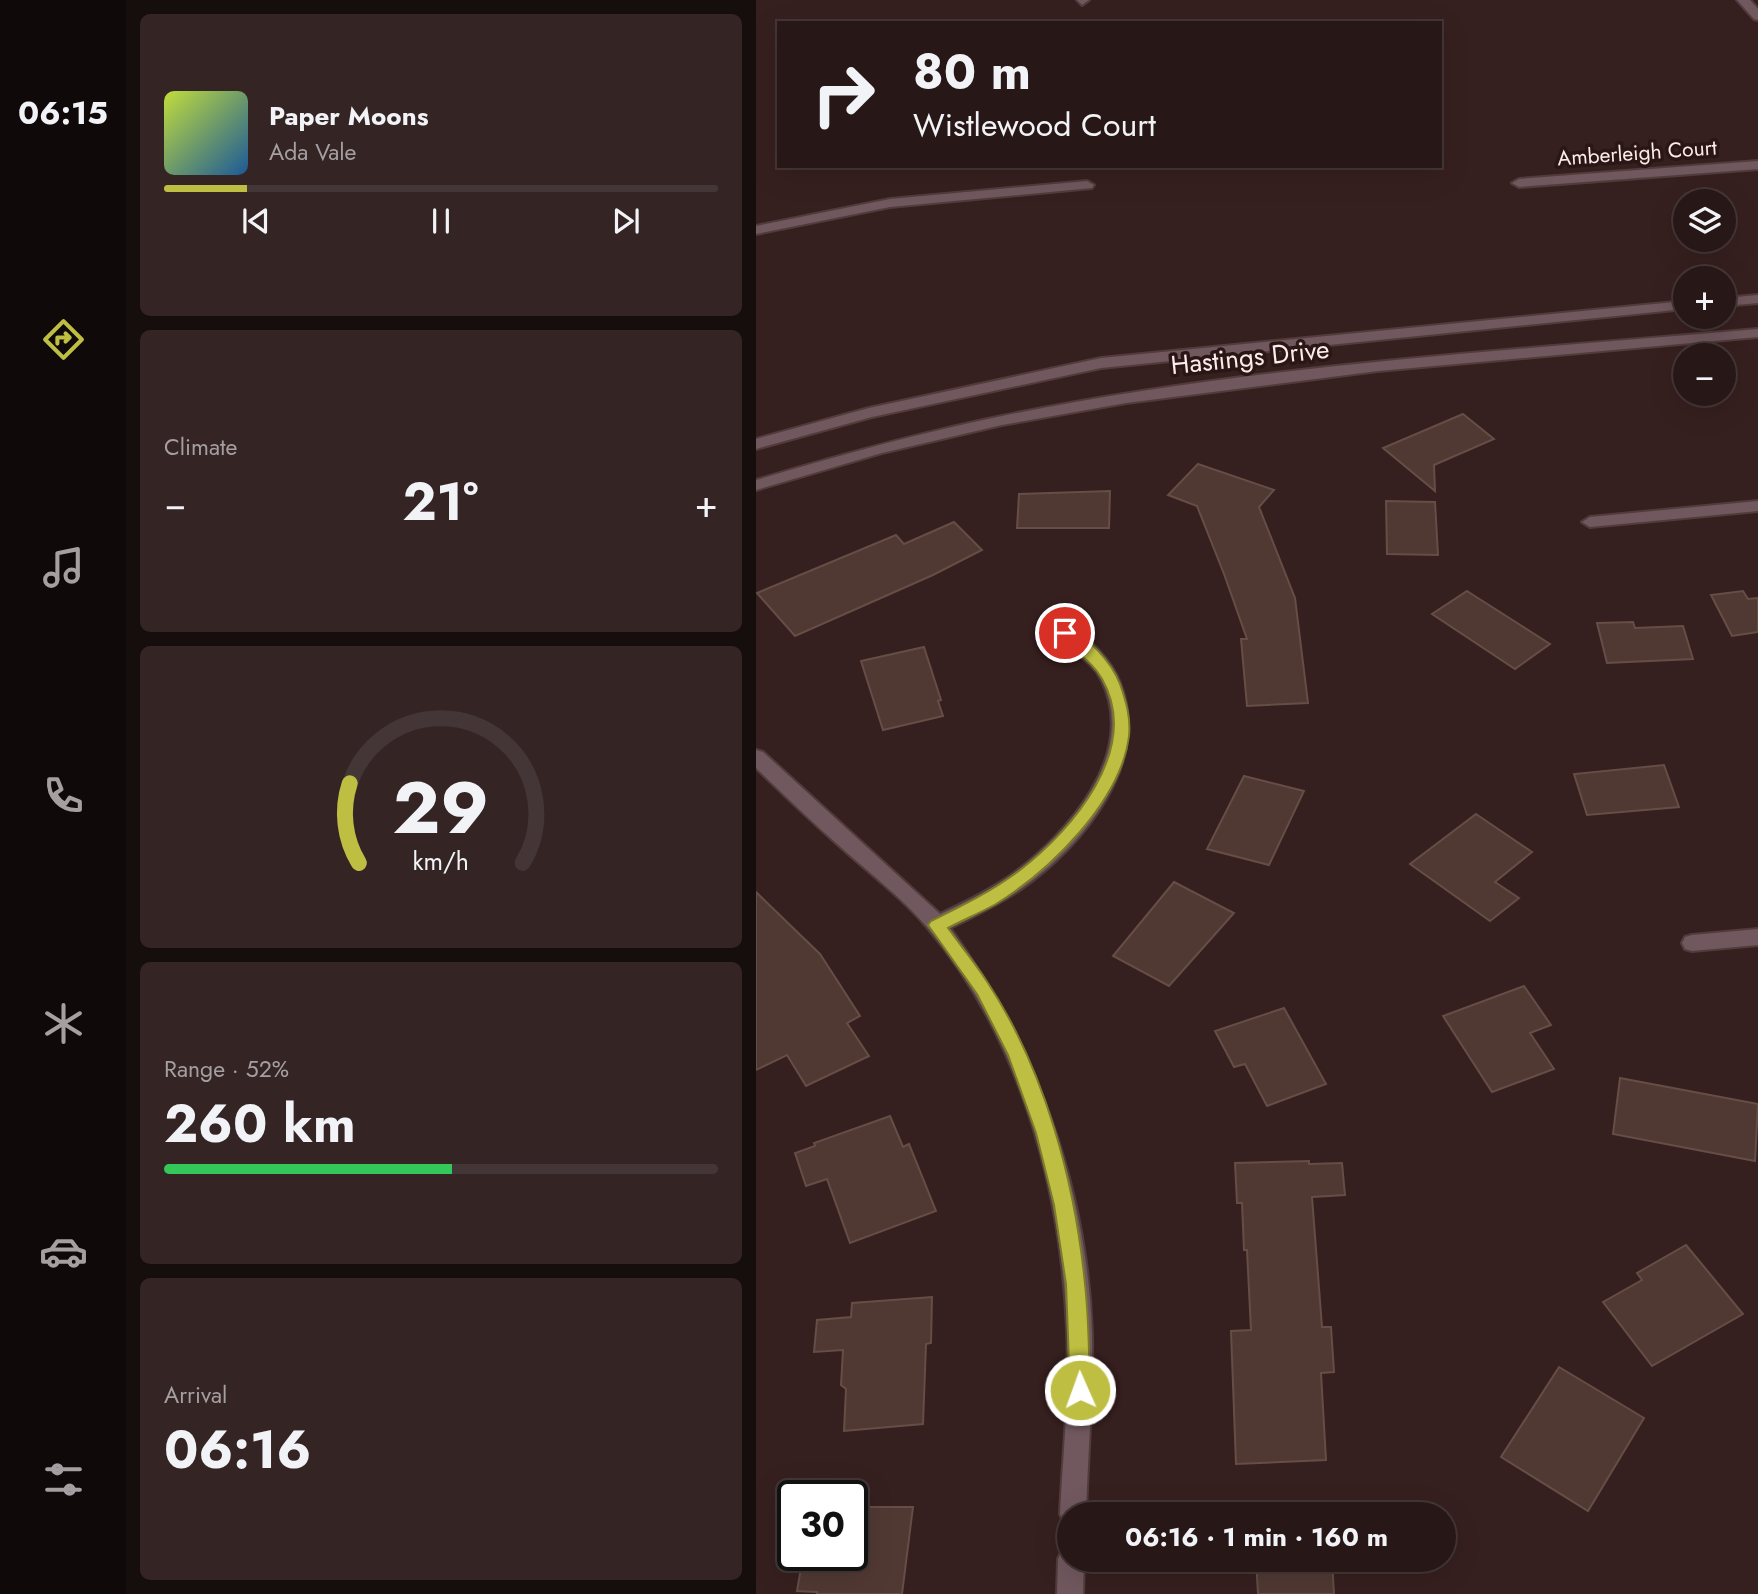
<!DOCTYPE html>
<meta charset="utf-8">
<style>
:root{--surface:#281717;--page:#342424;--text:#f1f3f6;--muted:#a59fa1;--line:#443636;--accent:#bebf42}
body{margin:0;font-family:Jost,sans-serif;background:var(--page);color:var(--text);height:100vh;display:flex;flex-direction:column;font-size:26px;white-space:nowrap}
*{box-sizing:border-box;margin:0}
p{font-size:23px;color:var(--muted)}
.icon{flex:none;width:38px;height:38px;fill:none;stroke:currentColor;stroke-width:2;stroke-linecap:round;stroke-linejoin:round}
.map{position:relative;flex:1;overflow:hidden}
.sheet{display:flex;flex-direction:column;gap:14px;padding:14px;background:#160d0d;width:630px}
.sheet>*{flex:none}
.banner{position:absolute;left:21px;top:21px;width:665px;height:147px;border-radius:0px;box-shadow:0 7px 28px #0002,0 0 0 2px var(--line);background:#281717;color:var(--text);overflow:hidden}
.buttons{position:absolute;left:917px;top:189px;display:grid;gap:14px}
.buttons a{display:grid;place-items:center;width:63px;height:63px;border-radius:50%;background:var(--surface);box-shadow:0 7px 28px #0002,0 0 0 2px var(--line);font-size:35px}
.speed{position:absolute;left:21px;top:1480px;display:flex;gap:14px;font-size:35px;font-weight:700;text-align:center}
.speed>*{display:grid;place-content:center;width:91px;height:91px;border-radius:50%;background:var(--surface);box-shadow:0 7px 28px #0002,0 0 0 2px var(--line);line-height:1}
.speed .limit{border:4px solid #111;border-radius:10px;background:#fff;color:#111}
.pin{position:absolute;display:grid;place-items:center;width:60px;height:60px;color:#fff;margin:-30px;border:4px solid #fff;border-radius:50%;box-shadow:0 2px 7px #0007}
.me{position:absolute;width:77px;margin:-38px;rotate:358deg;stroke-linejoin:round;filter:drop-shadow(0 0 5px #0008)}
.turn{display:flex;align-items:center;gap:24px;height:147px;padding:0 21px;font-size:32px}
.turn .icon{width:91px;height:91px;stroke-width:2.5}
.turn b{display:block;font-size:49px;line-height:60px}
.big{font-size:52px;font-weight:700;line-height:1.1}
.sheet .widget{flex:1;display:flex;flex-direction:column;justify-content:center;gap:10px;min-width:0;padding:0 24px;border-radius:10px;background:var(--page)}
.sheet .dial{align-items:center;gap:0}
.dial svg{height:182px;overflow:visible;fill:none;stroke:var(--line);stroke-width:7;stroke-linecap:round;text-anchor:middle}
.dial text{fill:var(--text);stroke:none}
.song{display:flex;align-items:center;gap:21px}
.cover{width:84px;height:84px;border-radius:10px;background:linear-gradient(135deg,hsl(70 70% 55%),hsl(210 70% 35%))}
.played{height:7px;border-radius:4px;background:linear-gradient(90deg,var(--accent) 15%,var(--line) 15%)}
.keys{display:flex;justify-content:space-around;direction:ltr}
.heat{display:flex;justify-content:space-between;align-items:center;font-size:38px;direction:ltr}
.charge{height:10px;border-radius:5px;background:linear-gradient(90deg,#34c759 52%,var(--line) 0)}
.trip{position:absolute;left:301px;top:1502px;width:399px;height:70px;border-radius:35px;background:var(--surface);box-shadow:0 7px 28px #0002,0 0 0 2px var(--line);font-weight:700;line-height:70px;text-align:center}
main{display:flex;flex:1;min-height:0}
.tabs{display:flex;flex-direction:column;width:126px;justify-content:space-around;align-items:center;background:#100909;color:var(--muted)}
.tabs .icon{width:49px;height:49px}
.tabs .on{color:var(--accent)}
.tabs b{font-size:32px;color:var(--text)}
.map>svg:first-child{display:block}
.building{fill:#513933;stroke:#664d46;stroke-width:2}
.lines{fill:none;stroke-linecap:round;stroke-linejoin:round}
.minor-casing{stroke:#523c3b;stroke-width:4}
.tertiary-casing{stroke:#523c3b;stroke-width:4}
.minor{fill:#70585e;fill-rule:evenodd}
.tertiary{fill:#70585e;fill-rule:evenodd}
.route{fill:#bebf42;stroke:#7c7c2b;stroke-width:2}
.labels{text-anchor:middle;stroke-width:7;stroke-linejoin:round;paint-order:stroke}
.far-street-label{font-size:21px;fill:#fbebea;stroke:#2b1616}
.street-label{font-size:26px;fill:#fbebea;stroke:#2b1616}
</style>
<main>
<nav class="tabs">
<b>06:15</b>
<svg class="icon on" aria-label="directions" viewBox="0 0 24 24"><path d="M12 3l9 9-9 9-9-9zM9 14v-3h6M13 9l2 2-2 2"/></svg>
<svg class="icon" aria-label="music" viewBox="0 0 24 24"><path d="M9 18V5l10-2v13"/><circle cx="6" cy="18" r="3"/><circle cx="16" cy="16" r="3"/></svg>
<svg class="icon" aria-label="phone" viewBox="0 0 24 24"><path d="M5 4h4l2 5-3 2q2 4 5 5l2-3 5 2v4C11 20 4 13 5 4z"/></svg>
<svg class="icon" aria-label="climate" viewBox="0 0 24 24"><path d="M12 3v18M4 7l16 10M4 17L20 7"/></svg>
<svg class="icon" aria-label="car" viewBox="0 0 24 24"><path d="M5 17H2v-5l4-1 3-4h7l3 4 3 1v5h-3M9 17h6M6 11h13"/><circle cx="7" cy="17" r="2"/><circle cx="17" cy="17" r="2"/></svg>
<svg class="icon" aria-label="filters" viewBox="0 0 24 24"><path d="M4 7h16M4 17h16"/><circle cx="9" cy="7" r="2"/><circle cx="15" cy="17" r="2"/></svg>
</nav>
<section class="sheet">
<div class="widget">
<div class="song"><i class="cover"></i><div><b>Paper Moons</b><p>Ada Vale</p></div></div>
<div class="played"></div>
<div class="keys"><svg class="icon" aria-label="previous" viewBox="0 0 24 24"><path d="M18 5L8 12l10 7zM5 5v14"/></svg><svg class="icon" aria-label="pause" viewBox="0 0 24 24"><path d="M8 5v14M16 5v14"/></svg><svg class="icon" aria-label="next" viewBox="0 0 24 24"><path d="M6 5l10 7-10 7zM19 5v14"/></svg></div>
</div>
<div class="widget"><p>Climate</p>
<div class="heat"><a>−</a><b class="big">21°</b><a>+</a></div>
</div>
<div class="widget dial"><svg viewBox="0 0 100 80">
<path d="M14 69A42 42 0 1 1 86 69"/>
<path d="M14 69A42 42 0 0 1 10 34" stroke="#bebf42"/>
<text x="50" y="56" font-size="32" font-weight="700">29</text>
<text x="50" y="72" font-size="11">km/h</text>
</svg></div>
<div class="widget"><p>Range · 52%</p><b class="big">260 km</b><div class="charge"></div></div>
<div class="widget"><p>Arrival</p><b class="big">06:16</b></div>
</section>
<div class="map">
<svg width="1002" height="1594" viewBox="0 0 1002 1594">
<rect width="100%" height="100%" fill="#361f1f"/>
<!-- building -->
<g class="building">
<path d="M 707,414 L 738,439 L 678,465 L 679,491 L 627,448 Z"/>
<path d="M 442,464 L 518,490 L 503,507 L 539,598 L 552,703 L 491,706 L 485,639 L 491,639 L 468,574 L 441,506 L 412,495 Z"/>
<path d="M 354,491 L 353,528 L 261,528 L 263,494 Z"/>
<path d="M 630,501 L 679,502 L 682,555 L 631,554 Z"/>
<path d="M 198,522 L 226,550 L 177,575 L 39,636 L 1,593 L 140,535 L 148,544 Z"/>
<path d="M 711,591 L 794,644 L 759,669 L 676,614 Z"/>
<path d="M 987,591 L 992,599 L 1002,598 L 1002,632 L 976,636 L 955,595 Z"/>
<path d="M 877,622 L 879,628 L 927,626 L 937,659 L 851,663 L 841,623 Z"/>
<path d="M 168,647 L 185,700 L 182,701 L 187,716 L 127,730 L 105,661 Z"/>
<path d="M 908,765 L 923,807 L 831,815 L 818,774 Z"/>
<path d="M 488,776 L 548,791 L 513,865 L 451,849 Z"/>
<path d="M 720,814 L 776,852 L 739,882 L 763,898 L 734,921 L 654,864 Z"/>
<path d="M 418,882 L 478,913 L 413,986 L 357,956 Z"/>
<path d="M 0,892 L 64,954 L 104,1016 L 91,1023 L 113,1056 L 50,1086 L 31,1055 L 0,1070 Z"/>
<path d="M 768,986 L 795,1025 L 774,1033 L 798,1069 L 736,1092 L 687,1016 Z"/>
<path d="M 528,1008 L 570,1084 L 511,1106 L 489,1064 L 478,1067 L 459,1031 Z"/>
<path d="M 864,1078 L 1002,1104 L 999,1161 L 857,1134 Z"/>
<path d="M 134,1116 L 147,1147 L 153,1144 L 180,1211 L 94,1243 L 71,1179 L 50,1186 L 39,1153 L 59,1146 L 58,1143 Z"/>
<path d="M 553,1161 L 553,1164 L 586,1163 L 589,1195 L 556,1197 L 566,1327 L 575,1327 L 578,1372 L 565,1373 L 570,1460 L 480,1464 L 475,1331 L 495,1330 L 491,1250 L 488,1250 L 486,1203 L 481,1203 L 479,1163 Z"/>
<path d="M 930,1245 L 987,1314 L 896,1366 L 847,1302 L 886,1280 L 881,1273 Z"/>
<path d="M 176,1297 L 175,1343 L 170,1344 L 167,1424 L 88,1431 L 90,1389 L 85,1385 L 87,1350 L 58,1352 L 61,1320 L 95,1317 L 96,1303 Z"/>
<path d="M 803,1367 L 888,1418 L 832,1511 L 745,1457 Z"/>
<path d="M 96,1507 L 157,1507 L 146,1594 L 61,1594 L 61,1592 L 41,1591 L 47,1556 L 96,1556 Z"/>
<path d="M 500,1559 L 576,1559 L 578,1594 L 502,1594 Z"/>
</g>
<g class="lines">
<defs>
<g id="minor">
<path d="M 321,0 L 333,0 L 326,5 Z"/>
<path d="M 981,0 L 994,0 L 1002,9 L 1002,20 L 998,19 Z"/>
<path d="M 1002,161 L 1002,169 L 763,187 L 756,183 L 763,179 Z"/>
<path d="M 331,181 L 338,185 L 336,188 L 134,207 L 0,234 L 0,226 L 134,199 Z"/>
<path d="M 1002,501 L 1002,511 L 834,527 L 826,522 L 834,517 Z"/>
<path d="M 309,627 C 331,633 356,662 364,683 C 395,763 328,845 265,889 C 243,904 218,916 194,928 C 279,1046 331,1186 336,1333 C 337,1394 332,1453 330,1514 L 313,1514 L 313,1525 L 308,1523 L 304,1514 C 307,1452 314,1391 311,1329 C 305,1188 264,1036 170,926 C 146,898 117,876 89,851 C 58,824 29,796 0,768 L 0,750 L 7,752 L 184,914 C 208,903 232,891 254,876 C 312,834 383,754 345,679 C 335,659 312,650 300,633 Z"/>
<path d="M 1002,929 L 1002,945 L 936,951 L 929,949 L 926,943 L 929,937 L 936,935 Z"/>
<path d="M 313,1547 L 313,1559 L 328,1559 L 327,1594 L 301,1594 L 302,1559 L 306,1550 Z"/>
</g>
<g id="tertiary">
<path d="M 1002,295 L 1002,303 L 968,306 L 968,298 Z"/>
<path d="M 929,301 L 929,309 L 345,368 L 116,417 L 0,449 L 0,439 L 113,408 L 345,358 Z"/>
<path d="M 1002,329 L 1002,337 L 622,371 L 370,403 L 246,425 L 126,453 L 0,490 L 0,480 C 81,456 163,433 246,416 C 494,365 750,351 1002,329 Z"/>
</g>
</defs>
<!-- minor casing -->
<use href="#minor" class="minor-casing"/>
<!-- tertiary casing -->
<use href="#tertiary" class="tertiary-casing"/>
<!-- minor -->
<use href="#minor" class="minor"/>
<!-- tertiary -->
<use href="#tertiary" class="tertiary"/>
</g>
<!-- route -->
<path class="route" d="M 309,628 C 331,634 356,663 364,684 C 370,701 375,718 373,736 C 365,802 293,871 240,904 C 224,913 207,920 192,928 C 205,946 220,964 232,983 C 289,1070 319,1182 329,1284 C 333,1319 333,1355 334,1390 L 331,1397 L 324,1400 L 317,1397 L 314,1390 L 310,1284 L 298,1205 L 280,1133 L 252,1055 L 221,994 L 172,925 L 175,921 C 206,906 236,891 264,870 C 316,830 386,749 346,679 C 335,659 315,650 302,633 Z"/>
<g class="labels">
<!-- far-street labels -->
<g class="far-street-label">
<text transform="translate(881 153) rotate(-4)" y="7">Amberleigh Court</text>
</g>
<!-- street labels -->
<g class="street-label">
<text transform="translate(494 357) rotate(-6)" y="9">Hastings Drive</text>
</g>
</g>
</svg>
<div class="buttons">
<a><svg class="icon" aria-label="layers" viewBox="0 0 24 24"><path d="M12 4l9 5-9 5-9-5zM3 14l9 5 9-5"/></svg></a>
<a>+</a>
<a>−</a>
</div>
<div class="speed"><div class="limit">30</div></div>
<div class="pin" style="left:309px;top:633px;background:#d93025"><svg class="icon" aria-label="arrive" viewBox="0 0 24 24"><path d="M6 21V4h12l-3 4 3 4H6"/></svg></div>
<svg class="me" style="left:324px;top:1390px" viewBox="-20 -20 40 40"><circle r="17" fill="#bebf42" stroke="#fff" stroke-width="3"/><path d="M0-11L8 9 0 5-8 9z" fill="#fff"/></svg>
<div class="trip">06:16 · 1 min · 160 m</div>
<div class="banner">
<div class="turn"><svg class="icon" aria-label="right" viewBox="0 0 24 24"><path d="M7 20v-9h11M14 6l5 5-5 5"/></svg><div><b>80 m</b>Wistlewood Court</div></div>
</div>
</div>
</main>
